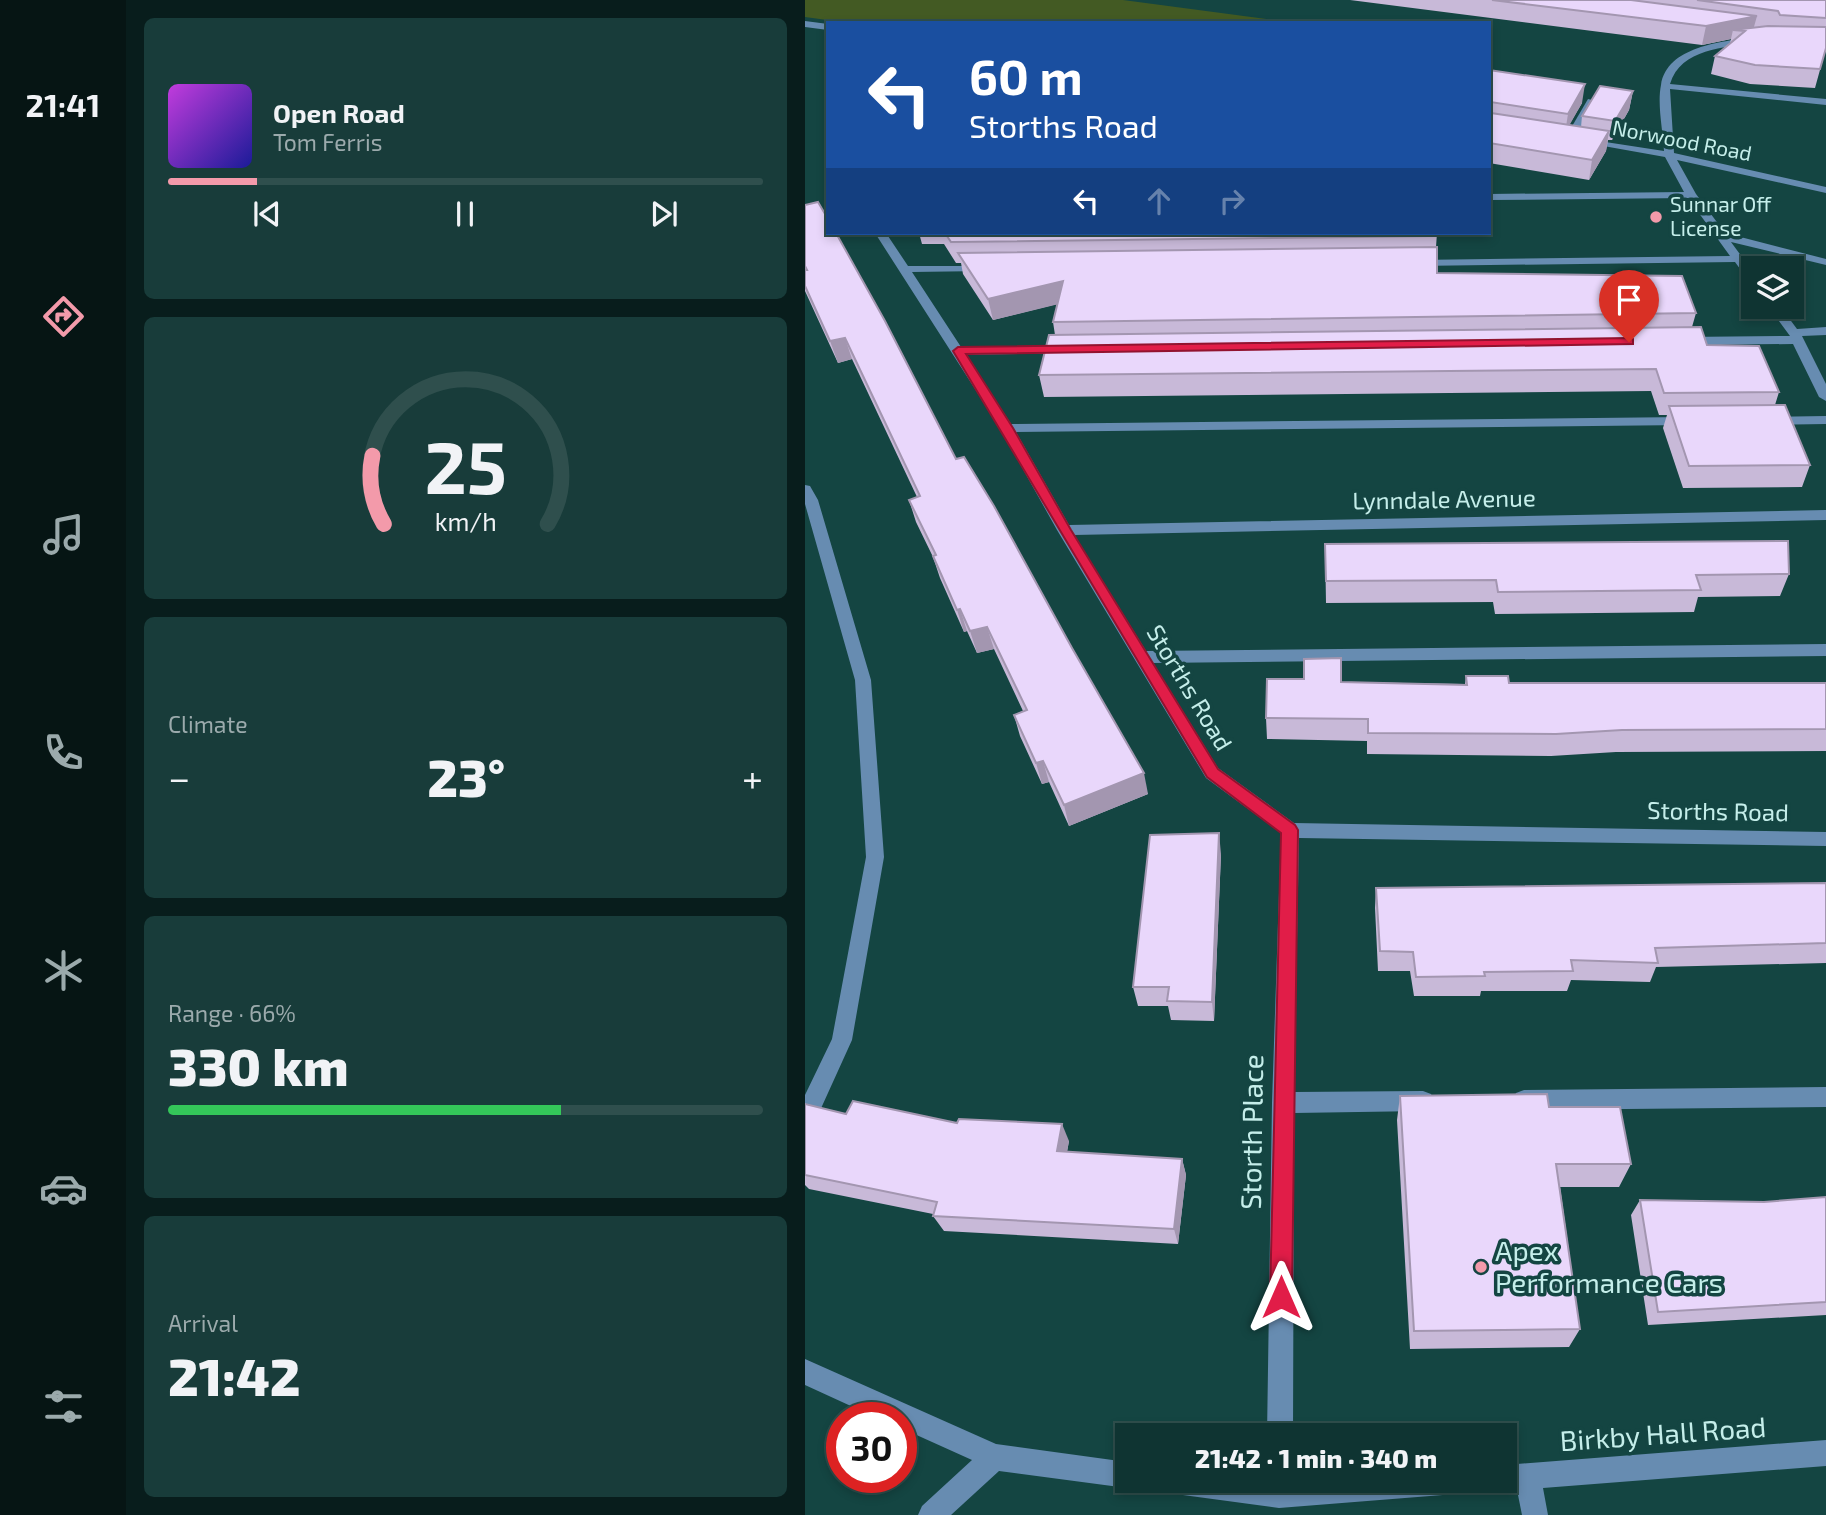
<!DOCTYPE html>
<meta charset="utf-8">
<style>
:root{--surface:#0f3432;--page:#183c3a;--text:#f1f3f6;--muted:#9baaac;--line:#2f4f4d;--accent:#f39aaa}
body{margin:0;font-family:"Exo 2",sans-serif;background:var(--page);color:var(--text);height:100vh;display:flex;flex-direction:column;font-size:26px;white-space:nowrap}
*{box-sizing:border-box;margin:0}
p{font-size:23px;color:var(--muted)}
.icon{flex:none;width:38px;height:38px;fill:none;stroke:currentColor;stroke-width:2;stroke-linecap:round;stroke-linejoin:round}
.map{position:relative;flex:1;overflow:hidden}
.side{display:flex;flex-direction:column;gap:18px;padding:18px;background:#081d1c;width:679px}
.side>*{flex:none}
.guide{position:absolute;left:21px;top:21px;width:665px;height:214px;border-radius:0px;box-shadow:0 4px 10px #0003,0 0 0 2px var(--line);background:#1a4fa0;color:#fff;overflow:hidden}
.tools{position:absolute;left:936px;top:256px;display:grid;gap:14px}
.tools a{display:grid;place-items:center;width:63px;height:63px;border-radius:0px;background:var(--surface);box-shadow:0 4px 10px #0003,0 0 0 2px var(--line);font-size:35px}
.speed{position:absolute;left:21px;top:1402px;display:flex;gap:14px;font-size:35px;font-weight:700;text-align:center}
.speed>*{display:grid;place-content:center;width:91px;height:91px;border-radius:50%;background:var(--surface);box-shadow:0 4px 10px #0003,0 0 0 2px var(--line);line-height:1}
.speed .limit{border:10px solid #d22;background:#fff;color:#111}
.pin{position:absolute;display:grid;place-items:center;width:60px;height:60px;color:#fff;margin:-72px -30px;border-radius:50% 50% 50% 0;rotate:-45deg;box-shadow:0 0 7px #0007}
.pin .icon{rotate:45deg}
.me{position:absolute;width:77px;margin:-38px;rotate:0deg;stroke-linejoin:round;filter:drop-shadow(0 0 5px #0008)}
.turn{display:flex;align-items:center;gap:24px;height:147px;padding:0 28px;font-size:32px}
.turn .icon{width:91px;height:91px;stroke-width:2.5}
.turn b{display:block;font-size:49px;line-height:60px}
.lanes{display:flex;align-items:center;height:66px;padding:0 28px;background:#0003;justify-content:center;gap:35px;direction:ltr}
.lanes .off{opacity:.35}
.big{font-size:52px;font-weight:800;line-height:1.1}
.side .card{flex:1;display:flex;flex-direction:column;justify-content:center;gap:10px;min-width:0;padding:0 24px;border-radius:10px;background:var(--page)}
.side .dial{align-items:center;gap:0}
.dial svg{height:182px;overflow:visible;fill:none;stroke:var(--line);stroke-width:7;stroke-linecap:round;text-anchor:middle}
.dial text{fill:var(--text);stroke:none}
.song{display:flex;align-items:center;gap:21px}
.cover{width:84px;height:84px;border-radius:10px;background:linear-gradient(135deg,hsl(290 70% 55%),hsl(240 70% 35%))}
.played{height:7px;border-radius:4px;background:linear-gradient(90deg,var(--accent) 15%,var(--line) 15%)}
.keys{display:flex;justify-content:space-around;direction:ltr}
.heat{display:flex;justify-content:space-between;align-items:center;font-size:38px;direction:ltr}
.charge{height:10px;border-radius:5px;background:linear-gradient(90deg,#34c759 66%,var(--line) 0)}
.trip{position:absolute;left:310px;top:1423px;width:402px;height:70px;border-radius:0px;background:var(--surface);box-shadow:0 4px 10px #0003,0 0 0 2px var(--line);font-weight:800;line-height:70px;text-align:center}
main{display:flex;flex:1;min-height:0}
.tab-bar{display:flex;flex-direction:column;width:126px;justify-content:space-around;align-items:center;background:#061514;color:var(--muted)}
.tab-bar .icon{width:49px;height:49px}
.tab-bar .current{color:var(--accent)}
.tab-bar b{font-size:32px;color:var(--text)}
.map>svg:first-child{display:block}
.green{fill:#435a23}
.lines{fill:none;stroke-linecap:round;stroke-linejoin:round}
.minor{fill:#678cb1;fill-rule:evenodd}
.wall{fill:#c8b9d8}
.shaded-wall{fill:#a396b0}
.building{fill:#e9d7fb;stroke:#a396b0;stroke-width:2}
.route{fill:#e11d48;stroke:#92132f;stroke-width:2}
.poi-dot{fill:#f39aaa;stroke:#144542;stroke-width:2.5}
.labels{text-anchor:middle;stroke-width:7;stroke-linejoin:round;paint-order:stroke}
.far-street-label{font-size:21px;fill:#c5eeea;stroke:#144542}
.far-poi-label{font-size:21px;fill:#c5eeea;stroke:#144542;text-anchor:start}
.street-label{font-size:24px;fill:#c5eeea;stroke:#144542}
.near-street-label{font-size:28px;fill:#c5eeea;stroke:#144542}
.near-poi-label{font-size:28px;fill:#c5eeea;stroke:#144542;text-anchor:start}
</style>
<main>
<nav class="tab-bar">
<b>21:41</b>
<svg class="icon current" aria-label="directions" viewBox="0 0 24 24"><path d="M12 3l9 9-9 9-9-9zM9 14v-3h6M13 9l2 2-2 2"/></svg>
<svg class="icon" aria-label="music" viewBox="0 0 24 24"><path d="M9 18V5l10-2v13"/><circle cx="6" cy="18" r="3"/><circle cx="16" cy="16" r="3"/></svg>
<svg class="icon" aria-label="phone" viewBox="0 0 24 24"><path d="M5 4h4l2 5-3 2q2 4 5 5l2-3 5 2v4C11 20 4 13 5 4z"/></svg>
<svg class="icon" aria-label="climate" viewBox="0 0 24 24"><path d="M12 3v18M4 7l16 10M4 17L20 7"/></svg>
<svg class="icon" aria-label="car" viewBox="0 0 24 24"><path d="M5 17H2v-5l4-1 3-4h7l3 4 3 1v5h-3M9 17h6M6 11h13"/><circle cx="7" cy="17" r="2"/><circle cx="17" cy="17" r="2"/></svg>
<svg class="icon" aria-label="filters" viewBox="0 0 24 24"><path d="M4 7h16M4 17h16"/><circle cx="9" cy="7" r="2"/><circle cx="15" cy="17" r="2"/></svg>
</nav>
<section class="side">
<div class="card">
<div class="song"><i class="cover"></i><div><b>Open Road</b><p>Tom Ferris</p></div></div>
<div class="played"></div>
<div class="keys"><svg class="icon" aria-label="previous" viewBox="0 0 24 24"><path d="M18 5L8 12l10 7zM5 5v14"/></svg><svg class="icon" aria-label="pause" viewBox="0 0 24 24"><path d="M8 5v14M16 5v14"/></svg><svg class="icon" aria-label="next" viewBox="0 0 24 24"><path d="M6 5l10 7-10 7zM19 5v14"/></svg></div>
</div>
<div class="card dial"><svg viewBox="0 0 100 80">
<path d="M14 69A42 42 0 1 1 86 69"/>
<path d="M14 69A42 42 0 0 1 9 39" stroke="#f39aaa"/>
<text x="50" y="56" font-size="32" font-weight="700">25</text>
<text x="50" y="72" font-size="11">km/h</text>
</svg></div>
<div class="card"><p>Climate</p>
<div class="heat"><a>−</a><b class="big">23°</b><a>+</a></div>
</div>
<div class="card"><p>Range · 66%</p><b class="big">330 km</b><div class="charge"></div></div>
<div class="card"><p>Arrival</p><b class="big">21:42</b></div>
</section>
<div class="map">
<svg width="1021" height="1515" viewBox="0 0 1021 1515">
<rect width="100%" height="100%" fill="#144542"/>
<!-- green -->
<path class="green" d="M 0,0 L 318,0 L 491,23 L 44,23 L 0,17 Z"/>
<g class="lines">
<!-- minor -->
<g class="minor">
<path d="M 0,21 L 23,24 L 23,30 L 0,27 Z"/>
<path d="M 947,37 L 950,42 C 920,48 876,48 865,84 L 1021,99 L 1021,105 L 865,89 L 869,153 L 1021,187 L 1021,193 L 872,160 L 891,194 L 920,233 L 1021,259 L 1021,265 L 926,242 L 948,272 L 948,282 L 944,281 L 930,262 L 611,266 L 605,263 L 611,260 L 925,256 L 883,198 L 684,200 L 684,194 L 879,192 L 860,157 L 776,142 L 781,139 L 859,151 C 858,130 852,105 856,85 C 862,46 917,42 947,37 Z"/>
<path d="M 783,99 L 791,101 L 767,142 L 761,142 L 759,140 Z"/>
<path d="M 70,233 L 81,233 L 103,266 L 184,266 L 186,268 L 180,271 L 107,272 L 156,347 L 266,346 L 268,349 L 262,353 L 161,355 L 206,424 L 881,417 L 888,421 L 881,425 L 211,432 L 264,525 L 1021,510 L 1021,520 L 269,535 L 341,651 L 1021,644 L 1021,656 L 348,663 L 413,768 L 489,823 L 1021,832 L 1021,846 L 494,838 L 489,1092 L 618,1091 L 626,1094 L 629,1101 L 626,1108 L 618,1111 L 489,1113 L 488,1435 L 462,1435 L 467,1103 L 476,833 L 401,778 L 252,530 L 195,428 Z"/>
<path d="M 963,306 L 975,306 L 992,329 L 1021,327 L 1021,335 L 997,336 L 1021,384 L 1021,401 L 1014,397 L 988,344 L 878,345 L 872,341 L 878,337 L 985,336 Z"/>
<path d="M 1021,416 L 1021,424 L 962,425 L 955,421 L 962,417 Z"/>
<path d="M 0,485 L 5,486 L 13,500 L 66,680 L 79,857 L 47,1040 L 8,1126 L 0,1130 L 0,1095 L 27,1039 L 61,857 L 50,680 L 0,504 Z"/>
<path d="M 1021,1087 L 1021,1107 L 719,1110 L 711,1107 L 708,1100 L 711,1093 L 719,1090 Z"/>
<path d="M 0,1359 L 191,1444 L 322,1462 L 322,1480 L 333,1480 L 331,1484 L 322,1488 L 194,1471 L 146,1515 L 113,1515 L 117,1506 L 167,1460 L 96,1428 L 96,1418 L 72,1418 L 0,1385 Z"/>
<path d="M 1021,1440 L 1021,1466 L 738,1488 L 743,1515 L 717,1515 L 712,1490 L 700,1491 L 691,1487 L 688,1480 L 700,1480 L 700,1465 Z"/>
<path d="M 350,1480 L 676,1480 L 672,1489 L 663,1493 L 474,1508 L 363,1493 L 354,1489 Z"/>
</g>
</g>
<!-- wall -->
<g class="wall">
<path d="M 545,0 L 1021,0 L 1021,48 L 1010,88 L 945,84 L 906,74 L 910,56 L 925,43 L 926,39 L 897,45 Z"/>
<path d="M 684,70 L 777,103 L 764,125 L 776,127 L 777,116 L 828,91 L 824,110 L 807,140 L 803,140 L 801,151 L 784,180 L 684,163 Z"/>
<path d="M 0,205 L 151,459 L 343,794 L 264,826 L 244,782 L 237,784 L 215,736 L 209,715 L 218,711 L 189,649 L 172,653 L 162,631 L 159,632 L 135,578 L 128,557 L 111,522 L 104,500 L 112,497 L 47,359 L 33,363 L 0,291 Z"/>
<path d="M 114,233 L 632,233 L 631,247 L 632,273 L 891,313 L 887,327 L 902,345 L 974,392 L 970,405 L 1005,465 L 997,487 L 878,488 L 858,428 L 862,415 L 854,415 L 846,391 L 239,397 L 234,375 L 250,335 L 248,322 L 252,304 L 188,320 L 158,274 L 156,263 L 151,263 L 139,244 L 117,244 Z"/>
<path d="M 520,544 L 984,574 L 975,596 L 893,597 L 889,612 L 690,614 L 688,602 L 521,603 Z"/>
<path d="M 661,676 L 704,683 L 1021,683 L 1021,751 L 811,752 L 746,756 L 562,754 L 562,741 L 462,739 L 461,718 L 536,682 L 660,684 Z"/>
<path d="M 416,854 L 409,1021 L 366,1020 L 363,1006 L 333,1006 L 328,987 Z"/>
<path d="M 1021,883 L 1021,963 L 851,967 L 845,982 L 766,980 L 762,991 L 676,991 L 675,996 L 609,996 L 605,971 L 573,971 L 570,908 L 571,888 Z"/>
<path d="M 595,1096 L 744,1107 L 826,1164 L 814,1187 L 755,1187 L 775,1329 L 764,1347 L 605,1349 L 592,1120 Z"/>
<path d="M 0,1104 L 41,1114 L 152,1123 L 264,1141 L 262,1152 L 377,1159 L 381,1175 L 373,1244 L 139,1231 L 128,1216 L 128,1214 L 4,1189 L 0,1185 Z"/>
<path d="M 1021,1197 L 1021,1315 L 843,1325 L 826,1215 L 835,1200 L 959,1202 Z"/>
</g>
<!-- shaded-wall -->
<g class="shaded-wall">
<path d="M 952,16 L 947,34 L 940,31 L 928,30 L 926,39 L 897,45 L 901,26 Z"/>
<path d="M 780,84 L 777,103 L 760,133 L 763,114 Z"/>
<path d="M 828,91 L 824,110 L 807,140 L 810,121 Z"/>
<path d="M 804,131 L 801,151 L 784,180 L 787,160 Z"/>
<path d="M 258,281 L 262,302 L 188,320 L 183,299 Z"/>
<path d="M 40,338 L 47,359 L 33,363 L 25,341 Z"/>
<path d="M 155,609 L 162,631 L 159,632 L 152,610 Z"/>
<path d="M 182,627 L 189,649 L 172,653 L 165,631 Z"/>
<path d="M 238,761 L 244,782 L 237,784 L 231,763 Z"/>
<path d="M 339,773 L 343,794 L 264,826 L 259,805 Z"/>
<path d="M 414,833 L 416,854 L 409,1021 L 407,1002 Z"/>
<path d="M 257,1124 L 264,1141 L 259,1167 L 252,1151 Z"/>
<path d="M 377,1159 L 381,1175 L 373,1244 L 369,1229 Z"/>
</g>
<!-- building -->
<g class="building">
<path d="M 687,0 L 826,0 L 952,16 L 901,26 Z"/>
<path d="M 892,0 L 1021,0 L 1021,18 L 975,15 L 973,11 Z"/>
<path d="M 963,26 L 1021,27 L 1021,48 L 1015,69 L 950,65 L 910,56 L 940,31 L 928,30 Z"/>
<path d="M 684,70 L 780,84 L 763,114 L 686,102 L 684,108 Z"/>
<path d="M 795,86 L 828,91 L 810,121 L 777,116 Z"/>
<path d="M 684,112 L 686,113 L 804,131 L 787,160 L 684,143 Z"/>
<path d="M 13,202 L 23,219 L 23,233 L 31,233 L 80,321 L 151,459 L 159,457 L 189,506 L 267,648 L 339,773 L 259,805 L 238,761 L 231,763 L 209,715 L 222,710 L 182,627 L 165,631 L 155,609 L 152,610 L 128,556 L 131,555 L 104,500 L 115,496 L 40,338 L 25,341 L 0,286 L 0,270 L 2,270 L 0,266 L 0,205 Z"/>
<path d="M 140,233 L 632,233 L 632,236 L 146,242 Z"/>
<path d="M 632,247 L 632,273 L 877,276 L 891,313 L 248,322 L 258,281 L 183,299 L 153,253 Z"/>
<path d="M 896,327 L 902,345 L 954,346 L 974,392 L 859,393 L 851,369 L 234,375 L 244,335 Z"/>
<path d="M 980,405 L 1005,465 L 884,466 L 864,406 Z"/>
<path d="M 983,541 L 984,574 L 891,575 L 896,590 L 693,592 L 691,580 L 521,581 L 520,544 Z"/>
<path d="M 536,658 L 536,682 L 662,685 L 661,676 L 703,676 L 704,683 L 1021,683 L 1021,729 L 817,730 L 751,734 L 563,733 L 563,719 L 461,718 L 462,679 L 499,679 L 499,659 Z"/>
<path d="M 414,833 L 407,1002 L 362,1001 L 364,987 L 328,987 L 345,835 Z"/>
<path d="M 1021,883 L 1021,943 L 850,948 L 853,963 L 766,960 L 768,971 L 679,972 L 680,976 L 611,977 L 608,952 L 575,951 L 571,888 Z"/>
<path d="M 742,1094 L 744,1107 L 815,1107 L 826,1164 L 751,1164 L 775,1329 L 609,1331 L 595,1096 Z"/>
<path d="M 48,1101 L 152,1123 L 154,1119 L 257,1124 L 252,1151 L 377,1159 L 369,1229 L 128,1216 L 132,1202 L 0,1175 L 0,1104 L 41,1114 Z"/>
<path d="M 1021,1197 L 1021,1302 L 853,1312 L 835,1200 L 959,1202 Z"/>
</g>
<!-- route -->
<path class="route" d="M 824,338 L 828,339 L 828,344 L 161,354 L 208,428 L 266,530 L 413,769 L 490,825 L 493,830 L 487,1297 L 484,1304 L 476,1308 L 468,1304 L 465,1297 L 476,833 L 402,777 L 148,351 L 153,347 Z"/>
<!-- markers -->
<g class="poi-dot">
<circle cx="851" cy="217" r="7"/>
<circle cx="676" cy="1267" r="7"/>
</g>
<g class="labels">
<!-- far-street labels -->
<g class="far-street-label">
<text transform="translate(877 141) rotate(11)" y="7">Norwood Road</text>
</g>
<!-- far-poi labels -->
<g class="far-poi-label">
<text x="865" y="212">Sunnar Off<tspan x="865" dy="24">License</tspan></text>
</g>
<!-- street labels -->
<g class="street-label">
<text transform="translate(639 500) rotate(-1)" y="8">Lynndale Avenue</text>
<text transform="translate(384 688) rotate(59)" y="8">Storths Road</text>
<text transform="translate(913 812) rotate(1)" y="8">Storths Road</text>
</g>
<!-- near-street labels -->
<g class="near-street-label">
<text transform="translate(447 1132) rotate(-89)" y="10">Storth Place</text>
<text transform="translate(858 1434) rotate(-4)" y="10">Birkby Hall Road</text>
</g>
<!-- near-poi labels -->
<g class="near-poi-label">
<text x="690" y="1261">Apex<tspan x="690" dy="32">Performance Cars</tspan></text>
</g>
</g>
</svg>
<div class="tools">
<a><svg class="icon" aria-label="layers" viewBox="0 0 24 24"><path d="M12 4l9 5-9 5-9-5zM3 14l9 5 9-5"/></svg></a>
</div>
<div class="speed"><div class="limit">30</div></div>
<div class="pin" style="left:824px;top:342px;background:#d93025"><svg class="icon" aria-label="arrive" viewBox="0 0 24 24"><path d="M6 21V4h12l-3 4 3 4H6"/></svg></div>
<svg class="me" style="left:476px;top:1297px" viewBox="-20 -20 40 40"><path d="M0-17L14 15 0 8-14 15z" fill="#e11d48" stroke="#fff" stroke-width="4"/></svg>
<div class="trip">21:42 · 1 min · 340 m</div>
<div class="guide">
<div class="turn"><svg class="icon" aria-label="left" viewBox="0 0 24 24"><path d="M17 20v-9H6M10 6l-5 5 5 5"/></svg><div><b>60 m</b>Storths Road</div></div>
<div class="lanes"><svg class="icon" aria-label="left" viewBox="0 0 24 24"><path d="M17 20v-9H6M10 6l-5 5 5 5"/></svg><svg class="icon off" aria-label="ahead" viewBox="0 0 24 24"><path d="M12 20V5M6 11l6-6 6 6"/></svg><svg class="icon off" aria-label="right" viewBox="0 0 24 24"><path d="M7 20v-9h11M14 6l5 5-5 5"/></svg></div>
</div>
</div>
</main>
